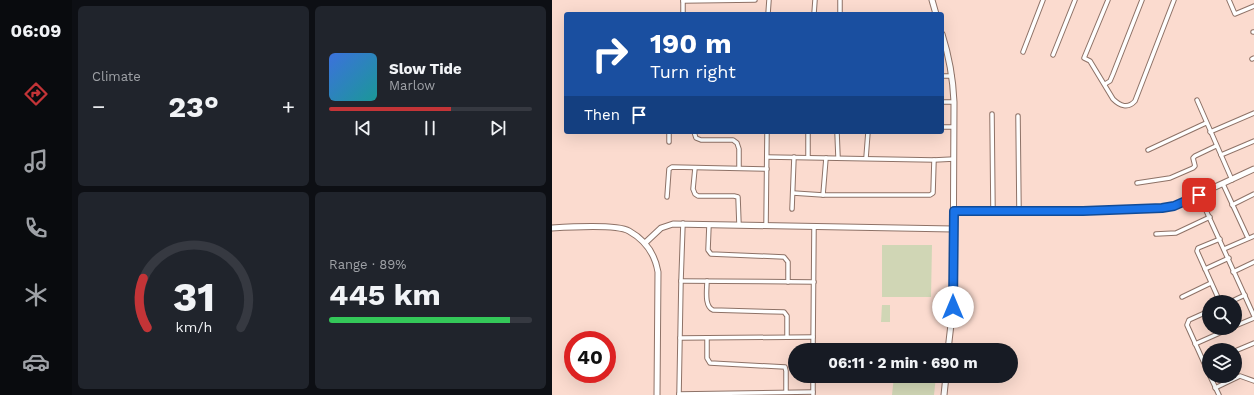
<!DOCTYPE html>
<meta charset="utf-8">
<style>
:root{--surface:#171b24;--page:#20242c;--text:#f1f3f6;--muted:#9ea1a6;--line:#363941;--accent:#c33437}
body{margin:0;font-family:"Work Sans",sans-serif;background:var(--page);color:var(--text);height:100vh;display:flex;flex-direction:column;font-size:15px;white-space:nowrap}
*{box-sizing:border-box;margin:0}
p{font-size:13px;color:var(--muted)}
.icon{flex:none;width:22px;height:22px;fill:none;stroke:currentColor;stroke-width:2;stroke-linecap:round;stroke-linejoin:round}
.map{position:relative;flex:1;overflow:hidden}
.drawer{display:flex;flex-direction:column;gap:6px;padding:6px;background:#0d0f14;width:480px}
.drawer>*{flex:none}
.top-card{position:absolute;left:12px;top:12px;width:380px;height:122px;border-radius:4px;box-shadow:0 4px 16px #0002;background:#1a4fa0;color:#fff;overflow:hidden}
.tools{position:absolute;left:650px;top:295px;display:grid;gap:8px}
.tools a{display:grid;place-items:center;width:40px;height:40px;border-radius:50%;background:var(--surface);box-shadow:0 4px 16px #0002;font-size:20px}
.speed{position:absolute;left:12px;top:331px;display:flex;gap:8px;font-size:20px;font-weight:700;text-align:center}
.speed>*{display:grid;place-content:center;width:52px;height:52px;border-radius:50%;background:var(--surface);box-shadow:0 4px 16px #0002;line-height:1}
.speed .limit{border:6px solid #d22;background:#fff;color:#111}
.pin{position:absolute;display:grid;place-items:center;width:34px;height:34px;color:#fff;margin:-17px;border-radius:8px;box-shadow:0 2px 6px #0006}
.me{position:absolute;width:44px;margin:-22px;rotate:0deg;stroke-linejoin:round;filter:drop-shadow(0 0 3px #0008)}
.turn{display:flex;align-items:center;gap:14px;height:84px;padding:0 20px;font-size:18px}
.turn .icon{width:52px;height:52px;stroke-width:2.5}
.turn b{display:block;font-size:28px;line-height:34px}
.then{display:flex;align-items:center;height:38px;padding:0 20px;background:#0003;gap:8px;font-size:15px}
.big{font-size:30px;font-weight:700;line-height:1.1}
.drawer .card{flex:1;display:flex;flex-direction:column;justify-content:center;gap:6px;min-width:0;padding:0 14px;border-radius:6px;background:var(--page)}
.drawer .dial{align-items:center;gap:0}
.dial svg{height:104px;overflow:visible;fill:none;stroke:var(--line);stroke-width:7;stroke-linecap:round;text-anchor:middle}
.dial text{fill:var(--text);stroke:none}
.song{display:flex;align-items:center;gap:12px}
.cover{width:48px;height:48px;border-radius:6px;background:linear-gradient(135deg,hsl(220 70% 55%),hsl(180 70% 35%))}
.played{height:4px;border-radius:2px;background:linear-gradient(90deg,var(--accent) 60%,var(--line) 60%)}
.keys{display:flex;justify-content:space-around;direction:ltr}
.heat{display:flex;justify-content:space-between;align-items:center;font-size:22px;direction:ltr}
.charge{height:6px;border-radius:3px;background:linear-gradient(90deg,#34c759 89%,var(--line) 0)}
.drawer .tiles{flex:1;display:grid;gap:6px;grid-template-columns:repeat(2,1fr)}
.trip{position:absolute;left:236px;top:343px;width:230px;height:40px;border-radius:20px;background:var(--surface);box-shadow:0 4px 16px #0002;font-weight:700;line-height:40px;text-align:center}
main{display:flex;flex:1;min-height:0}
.menu{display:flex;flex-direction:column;width:72px;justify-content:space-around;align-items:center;background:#090b0e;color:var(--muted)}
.menu .icon{width:28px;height:28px}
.menu .active{color:var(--accent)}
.menu b{font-size:18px;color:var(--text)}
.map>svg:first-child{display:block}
.green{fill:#d0d6b5}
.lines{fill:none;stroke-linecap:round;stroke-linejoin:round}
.street-casing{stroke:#8e7267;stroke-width:5.5}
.secondary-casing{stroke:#8e7267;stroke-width:7}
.street{stroke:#fff;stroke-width:3.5}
.secondary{stroke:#fff;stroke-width:5}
.route-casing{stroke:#114b97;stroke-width:10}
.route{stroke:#1a73e8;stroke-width:7}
</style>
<main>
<nav class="menu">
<b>06:09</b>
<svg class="icon active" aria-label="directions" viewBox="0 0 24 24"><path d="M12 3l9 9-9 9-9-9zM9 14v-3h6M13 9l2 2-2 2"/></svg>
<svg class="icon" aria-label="music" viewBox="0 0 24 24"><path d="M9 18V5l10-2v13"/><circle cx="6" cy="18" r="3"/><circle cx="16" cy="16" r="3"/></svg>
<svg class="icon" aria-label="phone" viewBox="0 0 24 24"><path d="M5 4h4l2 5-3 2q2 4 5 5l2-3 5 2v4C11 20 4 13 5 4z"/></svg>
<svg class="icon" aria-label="climate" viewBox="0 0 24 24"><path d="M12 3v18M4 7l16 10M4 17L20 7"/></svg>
<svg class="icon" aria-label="car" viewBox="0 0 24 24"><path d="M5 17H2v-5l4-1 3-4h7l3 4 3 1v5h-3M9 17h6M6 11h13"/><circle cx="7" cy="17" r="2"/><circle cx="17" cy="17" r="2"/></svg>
</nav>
<section class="drawer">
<div class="tiles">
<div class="card"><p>Climate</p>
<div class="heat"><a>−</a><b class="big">23°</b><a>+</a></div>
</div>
<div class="card">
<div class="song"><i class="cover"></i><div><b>Slow Tide</b><p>Marlow</p></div></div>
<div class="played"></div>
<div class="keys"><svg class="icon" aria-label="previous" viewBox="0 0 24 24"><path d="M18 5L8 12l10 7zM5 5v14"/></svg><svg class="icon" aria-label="pause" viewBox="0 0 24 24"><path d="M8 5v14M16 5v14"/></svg><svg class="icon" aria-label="next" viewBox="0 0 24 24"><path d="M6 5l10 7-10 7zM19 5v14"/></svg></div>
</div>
<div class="card dial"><svg viewBox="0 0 100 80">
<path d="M14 69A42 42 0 1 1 86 69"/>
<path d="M14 69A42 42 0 0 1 11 31" stroke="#c33437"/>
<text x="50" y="56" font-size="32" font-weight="700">31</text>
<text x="50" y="72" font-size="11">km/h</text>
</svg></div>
<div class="card"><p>Range · 89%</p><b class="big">445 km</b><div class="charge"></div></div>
</div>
</section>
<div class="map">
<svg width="702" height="395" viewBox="0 0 702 395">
<rect width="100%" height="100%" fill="#fbdbcf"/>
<!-- green -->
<g class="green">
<path d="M 330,245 L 380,245 L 379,297 L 330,297 Z"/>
<path d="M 330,305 L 338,305 L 338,322 L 329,322 Z"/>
<path d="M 346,344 L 387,349 L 387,350 L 345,350 Z"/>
<path d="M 342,376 L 384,376 L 382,395 L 340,395 Z"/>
</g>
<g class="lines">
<defs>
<g id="street">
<path d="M 556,0 L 532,58 L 538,61 L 561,99 C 568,106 576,109 583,101 L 622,0"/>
<path d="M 677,0 L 683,14 L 702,6"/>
<path d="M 131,1 L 203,0"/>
<path d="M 131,14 L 131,0"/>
<path d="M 216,14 L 217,0"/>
<path d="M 262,14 L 263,0"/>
<path d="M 288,14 L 288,0"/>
<path d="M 701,32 L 702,32"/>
<path d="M 471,52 L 491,0"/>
<path d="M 501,55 L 523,0"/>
<path d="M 700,59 L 702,58"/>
<path d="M 390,76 L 400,76"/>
<path d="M 553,84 L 558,81 L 561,74 L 590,0"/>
<path d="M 645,100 L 680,180"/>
<path d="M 390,102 L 402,102"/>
<path d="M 440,114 L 441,211"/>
<path d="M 466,116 L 467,211"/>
<path d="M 390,127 L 402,127"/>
<path d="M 117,132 L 117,142"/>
<path d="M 142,132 L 144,138 L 149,140 L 181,140 L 185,143 L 187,149 L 187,168"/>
<path d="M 285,132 L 286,157"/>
<path d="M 658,132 L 702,113"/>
<path d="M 596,150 L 654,123"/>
<path d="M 669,155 L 702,141"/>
<path d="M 215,157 L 382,160 L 402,159"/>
<path d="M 256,157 L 256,132"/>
<path d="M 274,158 L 271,195 L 378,195 L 381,193 L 382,160"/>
<path d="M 314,158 L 316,132"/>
<path d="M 143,168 L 141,189 L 143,194 L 146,196 L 182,196 L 186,197 L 187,225"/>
<path d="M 585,183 L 618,178 L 641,168 L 643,166 L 641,158 L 643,156 L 664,146"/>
<path d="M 671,184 L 696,238"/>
<path d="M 241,193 L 271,195"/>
<path d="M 647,195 L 702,316"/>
<path d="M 115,197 L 117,169 L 120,167 L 215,169"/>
<path d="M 680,205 L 702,194"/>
<path d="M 240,209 L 242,157"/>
<path d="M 157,225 L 156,250 L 159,254 L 232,257 L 236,262 L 236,282"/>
<path d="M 214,226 L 215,132"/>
<path d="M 604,234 L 624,233 L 658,217"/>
<path d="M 668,239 L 646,248 L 645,251 L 668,302"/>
<path d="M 672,249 L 702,236"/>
<path d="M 653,269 L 677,258"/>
<path d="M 681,272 L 702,262"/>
<path d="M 129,281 L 262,282"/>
<path d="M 155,281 C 155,290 152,306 161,310 L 232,312 L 235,316 L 235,337"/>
<path d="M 630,297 L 659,283"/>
<path d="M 678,302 L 693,295"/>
<path d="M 657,311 L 637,320 L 635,325 L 657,374"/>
<path d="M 683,326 L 702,318"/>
<path d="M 128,338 L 261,337"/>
<path d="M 155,338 L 155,358 L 158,363 L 233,367 L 234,371 L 234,392"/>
<path d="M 643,344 L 679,328"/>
<path d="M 261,350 L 262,227"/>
<path d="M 683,351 L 702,343"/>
<path d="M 261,376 L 261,395"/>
<path d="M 658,376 L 667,395"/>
<path d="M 663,388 L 688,376 L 702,381"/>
<path d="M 127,394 L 261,392"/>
<path d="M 127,395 L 129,281 L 131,223"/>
</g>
<g id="secondary">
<path d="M 380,0 L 384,14"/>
<path d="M 390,34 C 397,56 401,78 402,102 L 401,307 L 396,350"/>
<path d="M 402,211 L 531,211 L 610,208 L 622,206 L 702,169"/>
<path d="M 0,228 C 16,227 65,224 77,231 C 93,240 103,254 106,272 L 105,395"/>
<path d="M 93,243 L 109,228 L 121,224 L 401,229"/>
<path d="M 392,395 L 394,376"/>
</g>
</defs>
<!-- street casing -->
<use href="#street" class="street-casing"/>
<!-- secondary casing -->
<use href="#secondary" class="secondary-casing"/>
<!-- street -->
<use href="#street" class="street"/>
<!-- secondary -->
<use href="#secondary" class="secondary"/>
</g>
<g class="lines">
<defs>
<path id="route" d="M 401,307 L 402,211 L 531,211 L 610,208 L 622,206 L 647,195"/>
</defs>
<!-- route casing -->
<use href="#route" class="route-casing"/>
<!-- route -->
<use href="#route" class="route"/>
</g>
</svg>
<div class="tools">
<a><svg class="icon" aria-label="search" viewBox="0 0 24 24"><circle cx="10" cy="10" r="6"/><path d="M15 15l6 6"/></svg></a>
<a><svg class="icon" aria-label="layers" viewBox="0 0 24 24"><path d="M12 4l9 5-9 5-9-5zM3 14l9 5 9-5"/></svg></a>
</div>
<div class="speed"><div class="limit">40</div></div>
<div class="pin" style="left:647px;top:195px;background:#d93025"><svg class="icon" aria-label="arrive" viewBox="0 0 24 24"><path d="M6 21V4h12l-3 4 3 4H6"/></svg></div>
<svg class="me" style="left:401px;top:307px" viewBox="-20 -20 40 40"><circle r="19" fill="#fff"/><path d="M0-13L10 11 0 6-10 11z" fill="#1a73e8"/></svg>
<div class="trip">06:11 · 2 min · 690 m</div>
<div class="top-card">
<div class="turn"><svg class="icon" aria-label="right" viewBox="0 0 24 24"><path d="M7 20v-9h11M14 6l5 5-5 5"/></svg><div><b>190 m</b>Turn right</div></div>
<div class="then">Then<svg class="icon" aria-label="arrive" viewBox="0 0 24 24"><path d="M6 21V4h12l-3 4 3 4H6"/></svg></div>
</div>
</div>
</main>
